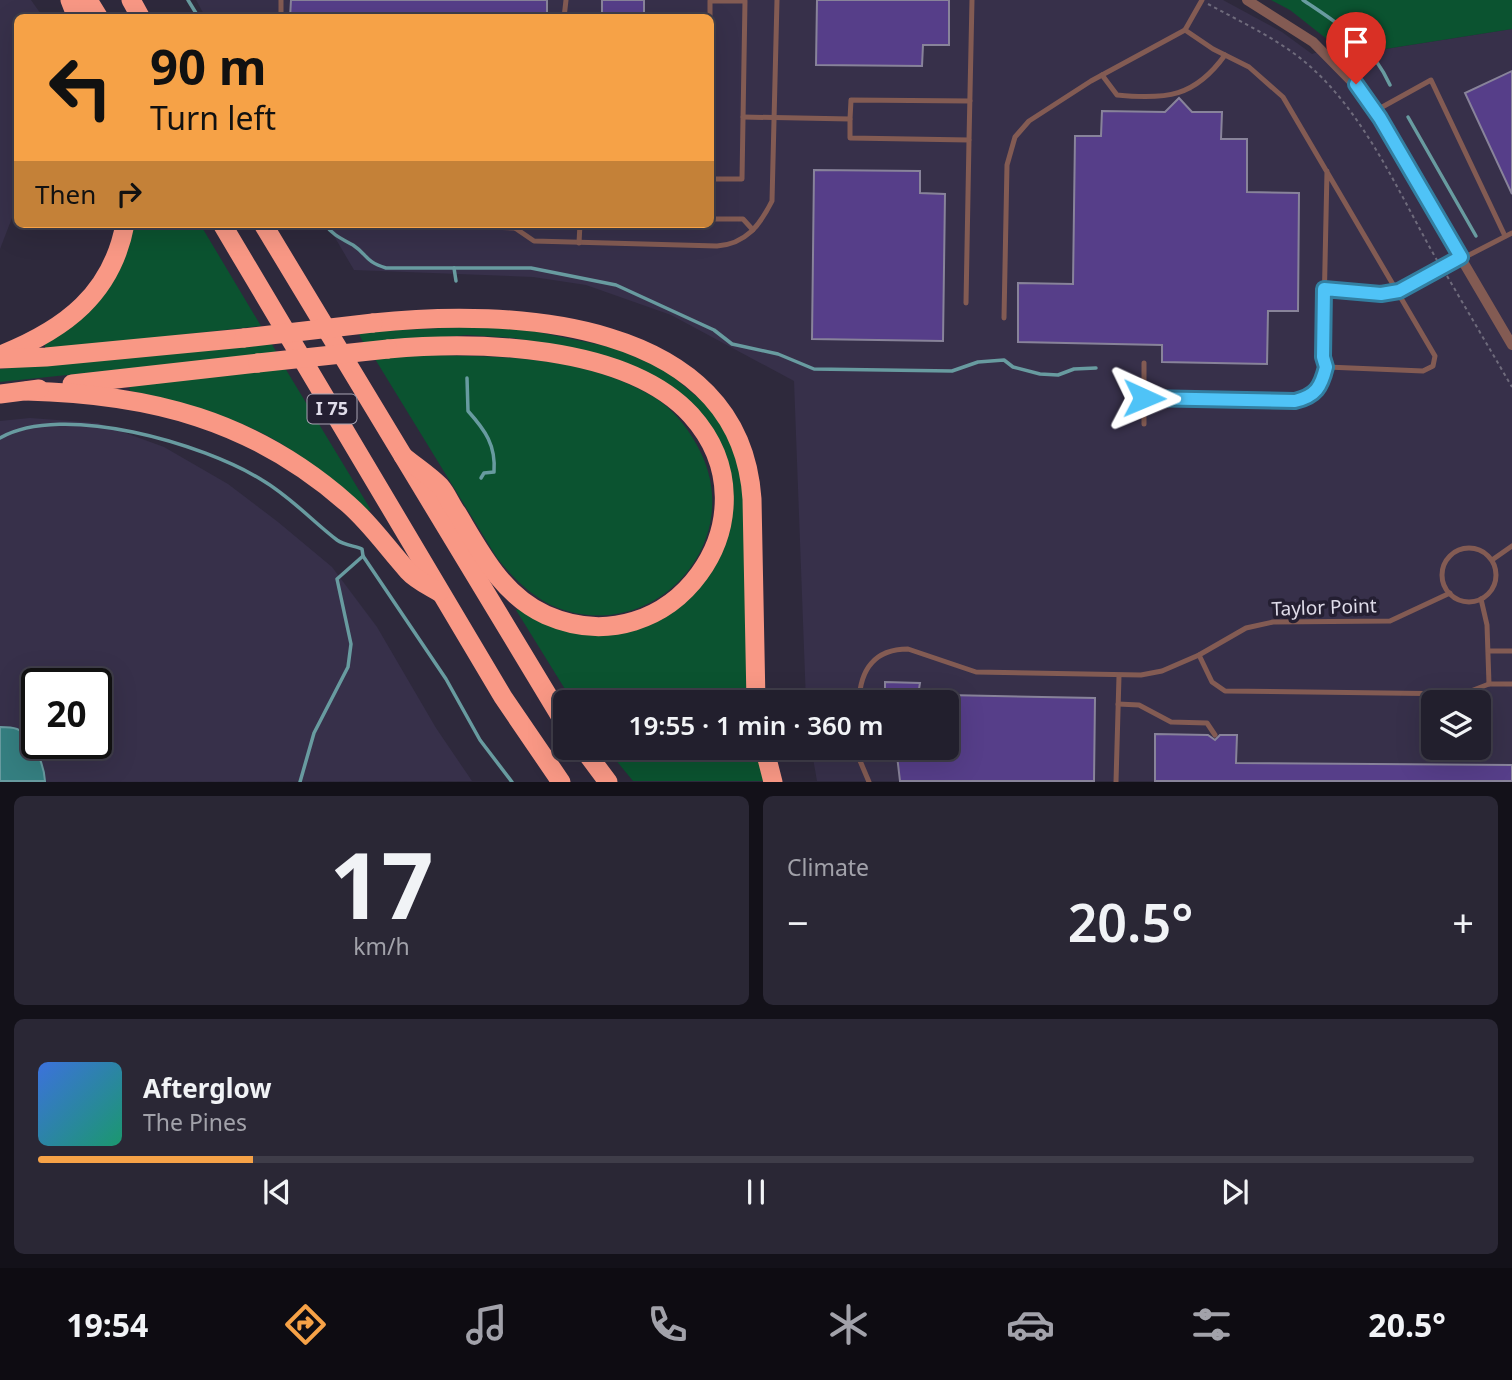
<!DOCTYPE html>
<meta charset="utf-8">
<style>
:root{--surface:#221f2d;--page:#2a2735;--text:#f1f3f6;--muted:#a2a2aa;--line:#3f3d49;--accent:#f6a247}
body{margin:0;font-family:"Noto Sans",sans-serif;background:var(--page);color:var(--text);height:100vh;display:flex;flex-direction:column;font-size:26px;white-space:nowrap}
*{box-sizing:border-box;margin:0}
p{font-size:23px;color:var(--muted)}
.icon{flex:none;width:38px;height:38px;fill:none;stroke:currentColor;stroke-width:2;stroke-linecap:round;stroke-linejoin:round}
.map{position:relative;height:782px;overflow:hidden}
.drawer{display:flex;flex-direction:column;gap:14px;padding:14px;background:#131119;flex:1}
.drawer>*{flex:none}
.top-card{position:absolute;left:14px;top:14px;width:700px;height:214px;border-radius:10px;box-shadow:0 7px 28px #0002,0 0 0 2px var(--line);background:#f6a247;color:#111;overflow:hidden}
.buttons{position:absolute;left:1421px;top:690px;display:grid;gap:14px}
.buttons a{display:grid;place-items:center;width:70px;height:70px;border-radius:10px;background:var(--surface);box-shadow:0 7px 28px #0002,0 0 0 2px var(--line);font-size:35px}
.speed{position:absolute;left:21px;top:668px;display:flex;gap:14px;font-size:35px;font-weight:700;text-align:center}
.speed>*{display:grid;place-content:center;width:91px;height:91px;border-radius:50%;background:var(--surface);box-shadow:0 7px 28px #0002,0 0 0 2px var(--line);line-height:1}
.speed .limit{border:4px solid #111;border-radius:10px;background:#fff;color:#111}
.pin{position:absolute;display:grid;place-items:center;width:60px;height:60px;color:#fff;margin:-72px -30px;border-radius:50% 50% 50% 0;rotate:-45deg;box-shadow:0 0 7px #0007}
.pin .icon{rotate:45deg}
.me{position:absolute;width:77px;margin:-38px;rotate:91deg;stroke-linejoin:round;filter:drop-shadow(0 0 5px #0008)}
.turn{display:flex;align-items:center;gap:24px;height:147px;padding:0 21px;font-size:32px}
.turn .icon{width:91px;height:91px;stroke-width:2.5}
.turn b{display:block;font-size:49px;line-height:60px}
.then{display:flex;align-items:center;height:66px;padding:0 21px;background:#0003;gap:14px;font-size:26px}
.big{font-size:52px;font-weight:600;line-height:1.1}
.drawer .widget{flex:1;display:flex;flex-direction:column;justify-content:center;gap:10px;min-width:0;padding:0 24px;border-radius:10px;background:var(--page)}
.drawer .dial{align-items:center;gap:0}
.dial b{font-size:91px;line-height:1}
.song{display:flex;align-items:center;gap:21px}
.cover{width:84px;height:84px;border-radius:10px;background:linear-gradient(135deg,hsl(220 70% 55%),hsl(160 70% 35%))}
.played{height:7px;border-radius:4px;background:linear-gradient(90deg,var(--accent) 15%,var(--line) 15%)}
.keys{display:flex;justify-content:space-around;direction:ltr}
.heat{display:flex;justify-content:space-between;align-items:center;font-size:38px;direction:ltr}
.drawer .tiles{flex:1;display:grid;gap:14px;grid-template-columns:1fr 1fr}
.widget:last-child{grid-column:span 2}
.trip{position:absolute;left:553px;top:690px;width:406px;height:70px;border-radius:10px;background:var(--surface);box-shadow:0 7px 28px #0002,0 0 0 2px var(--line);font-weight:600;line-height:70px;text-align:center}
.tabs{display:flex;height:112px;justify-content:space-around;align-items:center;background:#0e0c12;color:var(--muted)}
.tabs .icon{width:49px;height:49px}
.tabs .selected{color:var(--accent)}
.tabs b{font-size:32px;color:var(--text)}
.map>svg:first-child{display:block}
.built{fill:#37304a;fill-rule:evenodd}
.green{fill:#0b5330}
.water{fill:#357f81;stroke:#689ba0;stroke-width:2}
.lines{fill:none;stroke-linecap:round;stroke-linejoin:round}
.stream{stroke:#689ba0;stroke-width:3.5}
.building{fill:#563e89;stroke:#88839a;stroke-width:2}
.path{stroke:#6f6b7c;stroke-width:2;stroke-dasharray:3.5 3.5;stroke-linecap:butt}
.lane{stroke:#835b53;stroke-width:5}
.street{stroke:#835b53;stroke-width:10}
.highway{stroke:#f99885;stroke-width:19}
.highway-bridge{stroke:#f99885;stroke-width:19}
.route-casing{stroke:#337fa1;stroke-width:18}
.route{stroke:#4fc3f7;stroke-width:12}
.labels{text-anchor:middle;stroke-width:7;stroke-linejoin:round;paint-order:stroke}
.shield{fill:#241f32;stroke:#a8a4b3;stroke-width:2}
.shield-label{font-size:18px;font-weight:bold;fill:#e0ddea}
.street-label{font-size:19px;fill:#e0ddea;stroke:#241f32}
</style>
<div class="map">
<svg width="1512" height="782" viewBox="0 0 1512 782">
<rect width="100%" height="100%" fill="#2e293c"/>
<!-- built -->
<g class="built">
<path d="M 0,0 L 31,0 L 43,17 L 18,18 L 17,205 L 0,249 Z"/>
<path d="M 196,0 L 1223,0 L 1282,32 L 1312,54 L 1337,46 L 1348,55 L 1512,29 L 1512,781 L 817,781 L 811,747 L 947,747 L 947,702 L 806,702 L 794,381 L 671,315 L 586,285 L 533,277 L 354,270 L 327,224 L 710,224 L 710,18 L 206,18 ZM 1433,702 L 1479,702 L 1479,747 L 1433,747 Z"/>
<path d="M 30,418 L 98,423 L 164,447 L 228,484 L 278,522 L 332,567 L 377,627 L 436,728 L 472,781 L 0,782 L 0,421 ZM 37,684 L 96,684 L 96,744 L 37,744 Z"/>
</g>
<!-- green -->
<g class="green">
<path d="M 1271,0 L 1512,0 L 1512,29 L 1347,55 L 1290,10 Z"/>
<path d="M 132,224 L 200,224 L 261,326 L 45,350 L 45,344 L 73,325 Z"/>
<path d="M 505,325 L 615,348 L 665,370 L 720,416 L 743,475 L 749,702 L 573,702 L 516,610 L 520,608 L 544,622 L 576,632 L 645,625 L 687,601 L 711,573 L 730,531 L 731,479 L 715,434 L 697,410 L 562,346 L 513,338 L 467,335 L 364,344 L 358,332 Z"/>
<path d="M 270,341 L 277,353 L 0,382 L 0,369 Z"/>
<path d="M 417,355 C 498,356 582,355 654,397 C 675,410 691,432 701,453 C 745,545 653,644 558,608 C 533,598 514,579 497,558 L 375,359 Z"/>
<path d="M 285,368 L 371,510 L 366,511 C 342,491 318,468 291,450 C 244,419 186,402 130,391 L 129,385 Z"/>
<path d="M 605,747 L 758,747 L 766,781 L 633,781 Z"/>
</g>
<!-- water -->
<path class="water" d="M 0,727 C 5,727 12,727 17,729 C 33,735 44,765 45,781 L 0,781 Z"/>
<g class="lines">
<!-- stream -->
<g class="stream">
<path d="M 188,0 L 199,18"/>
<path d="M 1303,0 C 1340,25 1371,43 1390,85"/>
<path d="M 1408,117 L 1476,236"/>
<path d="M 325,224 C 332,235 342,239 353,245 C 368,255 364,261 386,268 L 531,268 L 616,285 L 714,330 L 732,344 L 778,354 L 814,369 L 952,371 L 978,362 L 1004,360 L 1013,367 L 1040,374 L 1058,375 L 1074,369 L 1096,368"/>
<path d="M 454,268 L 456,281"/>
<path d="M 467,378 L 468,411 C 485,430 496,445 494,472 L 484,473 L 481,478"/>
<path d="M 0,438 C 63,402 204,444 262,480 C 291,497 312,521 337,540 C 344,545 355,546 362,549 L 363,556 L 446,679 L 480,740 L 512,782"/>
<path d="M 300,782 L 314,733 L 348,667 L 351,644 L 337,579 L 363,556"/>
</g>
</g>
<!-- building -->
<g class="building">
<path d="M 291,0 L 547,0 L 547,18 L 290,18 Z"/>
<rect x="602" y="0" width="42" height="18"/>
<path d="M 817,0 L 949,0 L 949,45 L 923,45 L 922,66 L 816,65 Z"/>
<path d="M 1512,71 L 1512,194 L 1465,93 Z"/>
<path d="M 1179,98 L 1192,112 L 1222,112 L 1221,139 L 1247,139 L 1247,192 L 1299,193 L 1298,311 L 1268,311 L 1267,364 L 1162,362 L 1162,345 L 1018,342 L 1018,283 L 1073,284 L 1075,136 L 1101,136 L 1102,111 L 1165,112 Z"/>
<path d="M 814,170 L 920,171 L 920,193 L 945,194 L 943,341 L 812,339 Z"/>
<path d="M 885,682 L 920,683 L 919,689 L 937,689 L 937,702 L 885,702 Z"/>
<path d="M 947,695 L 1095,698 L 1094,781 L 900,781 L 896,747 L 947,747 Z"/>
<path d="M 1155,734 L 1208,735 L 1215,740 L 1220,735 L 1237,735 L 1236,763 L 1512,765 L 1512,781 L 1155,781 Z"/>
</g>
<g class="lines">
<!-- path -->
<g class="path">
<path d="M 1208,4 C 1241,22 1276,38 1305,62 C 1365,112 1400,196 1438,262"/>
<path d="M 1447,276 L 1512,387"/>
</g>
<!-- lane -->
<g class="lane">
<path d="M 281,18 L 281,0"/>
<path d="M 564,18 L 566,0"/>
<path d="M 710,18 L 710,1 L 745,1 L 742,179 L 710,179"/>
<path d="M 1185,30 L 1213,49 L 1249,67 L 1283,97 L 1435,356 L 1433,366 L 1423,371 L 1327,367 L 1323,357 L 1327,171"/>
<path d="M 1102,75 L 1117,95 C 1166,100 1195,97 1225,55"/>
<path d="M 1375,111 L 1431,80 L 1505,236"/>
<path d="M 743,117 L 850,119 L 850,138 L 969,140 L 966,303"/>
<path d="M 850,119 L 851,100 L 970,101"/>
<path d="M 969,140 L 972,0"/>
<path d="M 710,219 L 743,219 L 753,230"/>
<path d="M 387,224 L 515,228 L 519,224"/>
<path d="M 515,228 L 534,241 L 717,246 C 746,244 760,225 772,201 L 777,0"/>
<path d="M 579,243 L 580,224"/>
<path d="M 1324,289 L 1382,294 L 1399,291 L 1512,233"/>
<path d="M 1004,318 L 1007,165 L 1015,137 L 1029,121 L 1091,81 L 1185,30 L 1202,0"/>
<path d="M 1144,363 L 1144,424"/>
<path d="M 1144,398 L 1295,402 L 1317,393 L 1327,367"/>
<circle cx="1469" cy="575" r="27"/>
<path d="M 1492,560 L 1512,546"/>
<path d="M 1481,599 L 1487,625 L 1489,684 L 1512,684"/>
<path d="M 1489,651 L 1512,651"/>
<path d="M 1199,655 L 1212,682 L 1225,691 L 1463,694 L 1489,684"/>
<path d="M 859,702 C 860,670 874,649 908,649 L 976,672 L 1141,675 L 1162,671 L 1199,655 L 1246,628 L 1273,622 L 1390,621 L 1450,593"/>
<path d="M 1118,704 L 1139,705 L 1171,722 L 1207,723 L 1215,735"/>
<path d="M 858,747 L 858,756 L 869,782"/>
<path d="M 1116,782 L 1119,676"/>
</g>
<!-- street -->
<path class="street" d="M 1247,0 L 1313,42 L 1365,95 L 1512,345"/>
<!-- highway -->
<g class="highway">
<path d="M 70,0 L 77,18"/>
<path d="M 88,0 L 99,18"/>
<path d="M 131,0 L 141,18"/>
<path d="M 222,224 L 503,697 L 561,782"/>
<path d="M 263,224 L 565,724"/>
<path d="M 373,323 C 509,308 740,318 752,499 L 756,702"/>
<path d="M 388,349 C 476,341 626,344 691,415 C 782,516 671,670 546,615 C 502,595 481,553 457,513 C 451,505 447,494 440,486 C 429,475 415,466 403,456"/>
<path d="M 3,354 C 65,329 112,294 125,224"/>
<path d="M 0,359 L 46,357 L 244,338"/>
<path d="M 72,384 L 258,363"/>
<path d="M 26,391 C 150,394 253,420 348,504 C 371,524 388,549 408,571 C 416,580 429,586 439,592"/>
<path d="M 0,394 L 39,389"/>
<path d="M 582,747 L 608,782"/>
<path d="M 764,747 L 773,782"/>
</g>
<!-- highway-bridge -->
<g class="highway-bridge">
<path d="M 244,338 L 373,323"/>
<path d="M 258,363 L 388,349"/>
</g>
</g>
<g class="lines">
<defs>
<path id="route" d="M 1144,398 L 1295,401 C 1316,396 1321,387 1326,367 L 1323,357 L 1324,289 L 1381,294 L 1399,291 L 1461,257 L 1380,118 L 1356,84"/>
</defs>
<!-- route casing -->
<use href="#route" class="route-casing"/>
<!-- route -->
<use href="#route" class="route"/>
</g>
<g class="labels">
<!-- shield labels -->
<rect class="shield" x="307.5" y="394.5" width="49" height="29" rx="5"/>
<g class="shield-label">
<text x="332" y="415">I 75</text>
</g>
<!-- street labels -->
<g class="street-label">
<text transform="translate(1324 607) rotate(-2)" y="7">Taylor Point</text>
</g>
</g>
</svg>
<div class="buttons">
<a><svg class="icon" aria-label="layers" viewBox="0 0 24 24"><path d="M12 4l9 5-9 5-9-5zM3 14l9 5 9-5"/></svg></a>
</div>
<div class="speed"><div class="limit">20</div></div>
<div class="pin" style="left:1356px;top:84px;background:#d93025"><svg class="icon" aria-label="arrive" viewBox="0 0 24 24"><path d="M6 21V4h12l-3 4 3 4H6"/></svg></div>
<svg class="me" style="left:1144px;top:398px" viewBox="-20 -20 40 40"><path d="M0-17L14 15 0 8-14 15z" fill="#4fc3f7" stroke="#fff" stroke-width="4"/></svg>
<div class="trip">19:55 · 1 min · 360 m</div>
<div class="top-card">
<div class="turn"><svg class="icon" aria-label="left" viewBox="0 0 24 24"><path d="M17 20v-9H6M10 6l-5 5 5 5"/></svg><div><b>90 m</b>Turn left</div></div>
<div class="then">Then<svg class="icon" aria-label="right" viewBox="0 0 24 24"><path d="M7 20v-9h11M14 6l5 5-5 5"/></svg></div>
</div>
</div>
<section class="drawer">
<div class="tiles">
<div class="widget dial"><b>17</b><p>km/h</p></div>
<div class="widget"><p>Climate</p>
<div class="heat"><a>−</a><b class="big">20.5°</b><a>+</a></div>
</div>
<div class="widget">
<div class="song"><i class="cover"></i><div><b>Afterglow</b><p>The Pines</p></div></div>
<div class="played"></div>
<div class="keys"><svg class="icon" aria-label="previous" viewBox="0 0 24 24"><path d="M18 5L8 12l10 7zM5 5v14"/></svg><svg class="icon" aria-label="pause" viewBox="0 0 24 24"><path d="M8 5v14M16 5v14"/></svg><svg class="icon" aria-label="next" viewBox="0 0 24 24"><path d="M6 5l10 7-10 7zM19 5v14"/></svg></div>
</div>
</div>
</section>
<nav class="tabs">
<b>19:54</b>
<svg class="icon selected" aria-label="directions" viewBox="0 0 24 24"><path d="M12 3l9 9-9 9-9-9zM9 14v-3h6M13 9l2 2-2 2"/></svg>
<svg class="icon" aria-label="music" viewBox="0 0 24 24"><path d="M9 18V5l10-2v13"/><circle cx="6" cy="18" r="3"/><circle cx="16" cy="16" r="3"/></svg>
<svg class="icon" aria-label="phone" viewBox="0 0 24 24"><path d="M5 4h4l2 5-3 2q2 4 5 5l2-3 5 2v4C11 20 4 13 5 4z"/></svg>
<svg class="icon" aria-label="climate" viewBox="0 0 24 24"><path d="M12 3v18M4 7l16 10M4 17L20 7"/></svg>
<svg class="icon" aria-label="car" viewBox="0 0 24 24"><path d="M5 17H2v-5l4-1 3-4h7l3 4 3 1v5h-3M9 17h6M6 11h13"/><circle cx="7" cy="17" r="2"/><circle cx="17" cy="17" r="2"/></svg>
<svg class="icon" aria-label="filters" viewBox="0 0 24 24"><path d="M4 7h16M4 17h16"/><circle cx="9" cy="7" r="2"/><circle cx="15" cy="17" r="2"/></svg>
<b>20.5°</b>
</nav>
